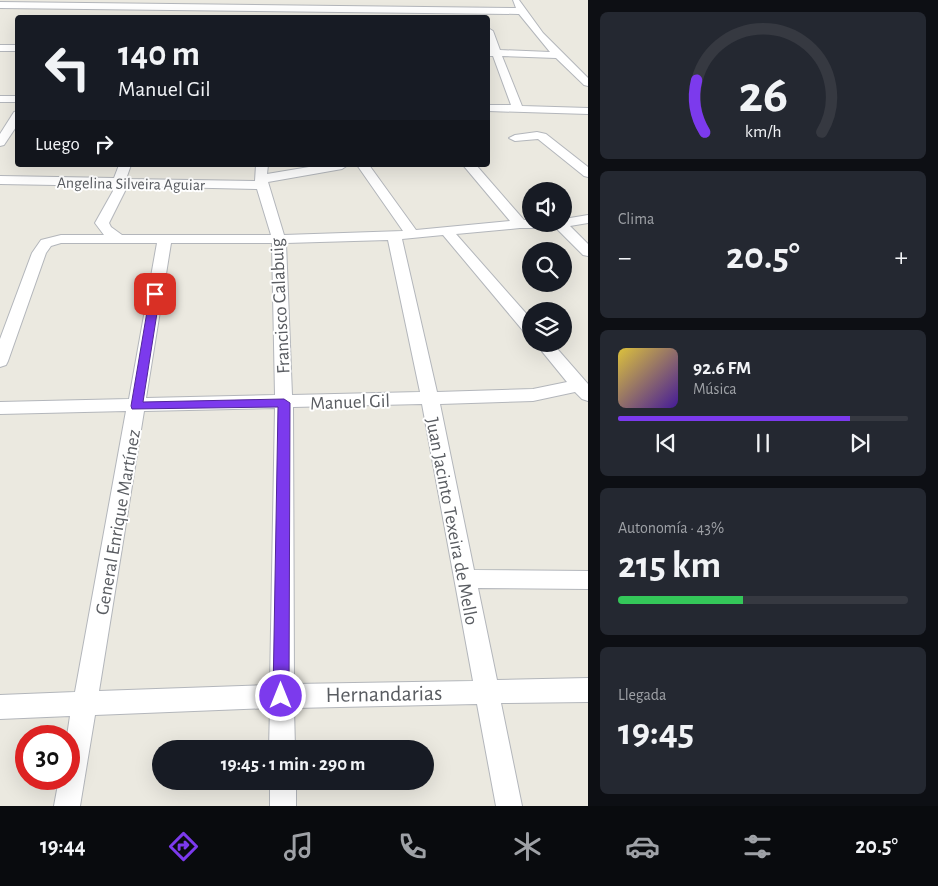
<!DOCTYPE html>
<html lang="es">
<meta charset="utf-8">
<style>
:root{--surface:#171b24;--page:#242831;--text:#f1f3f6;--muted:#9ea1a6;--line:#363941;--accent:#7c3aed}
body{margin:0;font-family:"Alegreya Sans",sans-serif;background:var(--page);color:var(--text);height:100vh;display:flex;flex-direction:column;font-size:19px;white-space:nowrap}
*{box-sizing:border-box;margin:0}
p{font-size:16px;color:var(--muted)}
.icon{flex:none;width:28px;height:28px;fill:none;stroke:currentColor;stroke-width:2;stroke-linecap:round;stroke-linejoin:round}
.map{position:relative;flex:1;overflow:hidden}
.panel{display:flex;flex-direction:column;gap:12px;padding:12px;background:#0d0f14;width:350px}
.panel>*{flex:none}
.hud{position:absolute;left:15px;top:15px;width:475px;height:152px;border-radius:5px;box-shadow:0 5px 20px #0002;background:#171b24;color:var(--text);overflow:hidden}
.tools{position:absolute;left:522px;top:182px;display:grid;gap:10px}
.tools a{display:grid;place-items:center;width:50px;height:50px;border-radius:50%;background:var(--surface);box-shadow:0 5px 20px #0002;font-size:25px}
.speed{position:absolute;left:15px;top:725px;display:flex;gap:10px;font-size:25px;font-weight:700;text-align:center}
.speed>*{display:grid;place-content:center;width:65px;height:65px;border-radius:50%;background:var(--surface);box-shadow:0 5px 20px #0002;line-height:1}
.speed .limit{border:8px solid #d22;background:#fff;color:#111}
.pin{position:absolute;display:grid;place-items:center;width:42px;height:42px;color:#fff;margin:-21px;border-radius:10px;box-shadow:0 2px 8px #0006}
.me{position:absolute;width:55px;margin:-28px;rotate:0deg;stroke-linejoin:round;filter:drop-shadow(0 0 4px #0008)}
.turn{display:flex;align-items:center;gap:18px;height:105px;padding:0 20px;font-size:22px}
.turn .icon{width:65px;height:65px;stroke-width:2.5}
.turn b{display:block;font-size:35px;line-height:42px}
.then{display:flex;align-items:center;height:48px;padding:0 20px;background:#0003;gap:10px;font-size:19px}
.big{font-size:38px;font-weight:600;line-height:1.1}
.panel .tile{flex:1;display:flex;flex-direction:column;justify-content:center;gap:8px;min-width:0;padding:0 18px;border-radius:8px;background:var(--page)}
.panel .dial{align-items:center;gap:0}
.dial svg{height:130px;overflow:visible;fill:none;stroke:var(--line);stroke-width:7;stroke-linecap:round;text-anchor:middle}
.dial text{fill:var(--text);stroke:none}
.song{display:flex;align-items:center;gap:15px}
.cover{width:60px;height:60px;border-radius:8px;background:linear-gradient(135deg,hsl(50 70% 55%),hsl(260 70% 35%))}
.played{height:5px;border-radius:2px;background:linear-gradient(90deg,var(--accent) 80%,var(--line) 80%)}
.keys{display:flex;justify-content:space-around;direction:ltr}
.heat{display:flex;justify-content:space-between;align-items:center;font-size:28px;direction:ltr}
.charge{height:8px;border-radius:4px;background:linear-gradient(90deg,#34c759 43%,var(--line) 0)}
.trip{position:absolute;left:152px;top:740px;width:282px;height:50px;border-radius:25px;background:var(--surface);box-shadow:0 5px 20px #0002;font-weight:600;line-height:50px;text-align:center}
.tab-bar{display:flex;height:80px;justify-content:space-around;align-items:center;background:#090b0e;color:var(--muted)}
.tab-bar .icon{width:35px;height:35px}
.tab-bar .active{color:var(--accent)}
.tab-bar b{font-size:22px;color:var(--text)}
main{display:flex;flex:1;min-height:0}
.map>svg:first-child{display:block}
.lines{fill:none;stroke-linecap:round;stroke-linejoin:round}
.minor-casing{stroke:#b3b6bb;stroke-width:2}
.minor{fill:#fff;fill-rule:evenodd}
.route{fill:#7c3aed;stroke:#51269a}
.labels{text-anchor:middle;stroke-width:4;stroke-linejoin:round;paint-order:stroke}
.far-street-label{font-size:16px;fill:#595c61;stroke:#fff}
.street-label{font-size:19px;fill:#595c61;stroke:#fff}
.near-street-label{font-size:22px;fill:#595c61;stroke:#fff}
</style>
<main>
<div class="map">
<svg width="588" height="806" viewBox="0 0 588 806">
<rect width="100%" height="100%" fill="#ebe9e0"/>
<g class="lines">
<defs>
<g id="minor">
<path d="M 513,0 L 519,0 L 543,33 L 588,78 L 588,86 L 584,85 L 556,58 L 502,56 L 522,106 L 588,108 L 588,114 L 488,111 L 488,105 L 511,105 L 493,56 L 488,56 L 488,50 L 490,50 L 488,42 L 488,28 L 493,31 L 500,50 L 550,52 L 519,14 L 0,8 L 0,2 L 516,8 Z"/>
<rect x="0" y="45" width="18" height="6"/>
<rect x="0" y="96" width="18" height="6"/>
<path d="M 18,111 L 18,124 L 4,145 L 0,146 L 0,134 L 14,112 Z"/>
<path d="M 537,132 L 546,134 L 588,167 L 588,177 L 584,176 L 538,139 L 515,141 L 509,138 L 515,135 Z"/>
<path d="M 119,165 L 131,165 L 126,179 L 255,181 L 256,165 L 268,165 L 267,174 L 321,165 L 348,165 L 342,169 L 268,182 L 284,235 L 403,231 L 357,165 L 369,165 L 416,230 L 510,221 L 463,165 L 476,165 L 524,220 L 531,220 L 531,224 L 564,224 L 564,219 L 588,215 L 588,223 L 570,226 L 588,244 L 588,256 L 583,255 L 556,228 L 520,228 L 456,234 L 531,319 L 531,334 L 525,333 L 443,235 L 402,239 L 437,392 L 533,389 L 567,382 L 536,344 L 553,344 L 588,384 L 588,401 L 582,399 L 575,392 L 533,401 L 440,404 L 474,570 L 588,571 L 588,589 L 478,588 L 497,680 L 588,678 L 588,702 L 501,703 L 522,806 L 496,806 L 477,704 L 294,708 L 295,749 L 269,749 L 270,708 L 95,715 L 80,806 L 54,806 L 59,779 L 69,779 L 69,736 L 67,736 L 70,716 L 0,719 L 0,695 L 75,692 L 126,411 L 0,414 L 0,402 L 129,399 L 157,243 L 61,243 L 51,246 L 46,253 L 8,361 L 6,365 L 0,367 L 0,339 L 32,253 L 41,240 L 61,235 L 104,235 L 95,223 L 113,191 L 112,186 L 0,184 L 0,176 L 114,178 ZM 125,186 L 257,189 L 271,235 L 122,235 L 111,227 L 109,223 L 125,191 ZM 388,240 L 420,392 L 292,395 L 286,243 ZM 171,243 L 272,243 L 275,395 L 146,398 ZM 422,404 L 473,681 L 294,684 L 293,407 ZM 275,408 L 270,685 L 99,691 L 144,411 Z"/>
<rect x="270" y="781" width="26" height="25"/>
</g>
</defs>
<!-- minor casing -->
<use href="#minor" class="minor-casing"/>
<!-- minor -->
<use href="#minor" class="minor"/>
</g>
<!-- route -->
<path class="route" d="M 155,291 L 160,294 L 143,402 L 284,399 L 290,403 L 289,696 L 287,701 L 281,703 L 276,701 L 273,696 L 278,407 L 132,409 L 131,406 L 150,294 Z"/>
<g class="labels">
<!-- far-street labels -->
<g class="far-street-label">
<text transform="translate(131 183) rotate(1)" y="6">Angelina Silveira Aguiar</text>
</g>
<!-- street labels -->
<g class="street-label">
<text transform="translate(279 306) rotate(-93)" y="7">Francisco Calabuig</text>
<text transform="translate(350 401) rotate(-2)" y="7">Manuel Gil</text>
<text transform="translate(453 521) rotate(79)" y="7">Juan Jacinto Texeira de Mello</text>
<text transform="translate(117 522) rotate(-80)" y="7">General Enrique Martínez</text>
</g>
<!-- near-street labels -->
<g class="near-street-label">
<text transform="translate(384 693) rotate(-1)" y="8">Hernandarias</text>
</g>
</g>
</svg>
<div class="tools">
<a><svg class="icon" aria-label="sound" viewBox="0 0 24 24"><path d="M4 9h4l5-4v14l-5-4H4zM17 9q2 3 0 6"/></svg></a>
<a><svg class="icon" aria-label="search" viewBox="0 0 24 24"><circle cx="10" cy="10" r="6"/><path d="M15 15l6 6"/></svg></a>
<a><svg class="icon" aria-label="layers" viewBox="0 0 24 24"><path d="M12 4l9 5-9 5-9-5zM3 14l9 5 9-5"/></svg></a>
</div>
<div class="speed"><div class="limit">30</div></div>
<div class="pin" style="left:155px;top:294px;background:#d93025"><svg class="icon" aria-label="arrive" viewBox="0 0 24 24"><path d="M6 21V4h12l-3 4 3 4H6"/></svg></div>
<svg class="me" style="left:281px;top:696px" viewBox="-20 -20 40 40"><circle r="17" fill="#7c3aed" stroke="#fff" stroke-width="3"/><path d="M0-11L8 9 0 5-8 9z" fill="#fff"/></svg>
<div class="trip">19:45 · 1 min · 290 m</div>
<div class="hud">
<div class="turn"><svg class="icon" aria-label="left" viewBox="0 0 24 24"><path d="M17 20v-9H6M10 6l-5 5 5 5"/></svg><div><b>140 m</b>Manuel Gil</div></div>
<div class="then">Luego<svg class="icon" aria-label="right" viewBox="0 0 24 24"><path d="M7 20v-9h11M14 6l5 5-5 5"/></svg></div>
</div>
</div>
<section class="panel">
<div class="tile dial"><svg viewBox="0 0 100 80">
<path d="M14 69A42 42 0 1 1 86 69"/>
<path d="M14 69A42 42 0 0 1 9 37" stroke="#7c3aed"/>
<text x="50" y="56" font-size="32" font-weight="700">26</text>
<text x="50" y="72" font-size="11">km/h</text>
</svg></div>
<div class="tile"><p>Clima</p>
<div class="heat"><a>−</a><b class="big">20.5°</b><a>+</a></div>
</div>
<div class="tile">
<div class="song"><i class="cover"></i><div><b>92.6 FM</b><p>Música</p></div></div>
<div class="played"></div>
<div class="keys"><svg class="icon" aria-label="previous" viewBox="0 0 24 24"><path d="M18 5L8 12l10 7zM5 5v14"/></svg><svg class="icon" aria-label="pause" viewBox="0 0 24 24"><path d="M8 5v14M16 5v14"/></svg><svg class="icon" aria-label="next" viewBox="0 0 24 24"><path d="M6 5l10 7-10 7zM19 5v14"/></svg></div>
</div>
<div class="tile"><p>Autonomía · 43%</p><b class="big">215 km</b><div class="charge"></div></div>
<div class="tile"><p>Llegada</p><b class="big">19:45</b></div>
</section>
</main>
<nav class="tab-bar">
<b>19:44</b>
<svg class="icon active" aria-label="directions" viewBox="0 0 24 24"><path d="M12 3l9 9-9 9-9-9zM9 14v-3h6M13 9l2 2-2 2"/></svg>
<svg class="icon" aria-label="music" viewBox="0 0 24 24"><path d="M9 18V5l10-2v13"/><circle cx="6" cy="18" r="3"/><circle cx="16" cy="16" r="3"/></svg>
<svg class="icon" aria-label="phone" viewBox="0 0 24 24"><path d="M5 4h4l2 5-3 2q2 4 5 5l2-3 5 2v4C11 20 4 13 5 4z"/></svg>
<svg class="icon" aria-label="climate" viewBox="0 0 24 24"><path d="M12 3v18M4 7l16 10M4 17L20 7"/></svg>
<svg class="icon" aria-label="car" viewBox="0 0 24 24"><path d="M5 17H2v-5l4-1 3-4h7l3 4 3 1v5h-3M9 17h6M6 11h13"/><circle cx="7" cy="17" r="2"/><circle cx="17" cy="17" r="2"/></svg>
<svg class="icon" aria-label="filters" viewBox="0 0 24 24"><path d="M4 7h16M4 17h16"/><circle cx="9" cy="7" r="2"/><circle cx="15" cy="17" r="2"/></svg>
<b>20.5°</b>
</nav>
